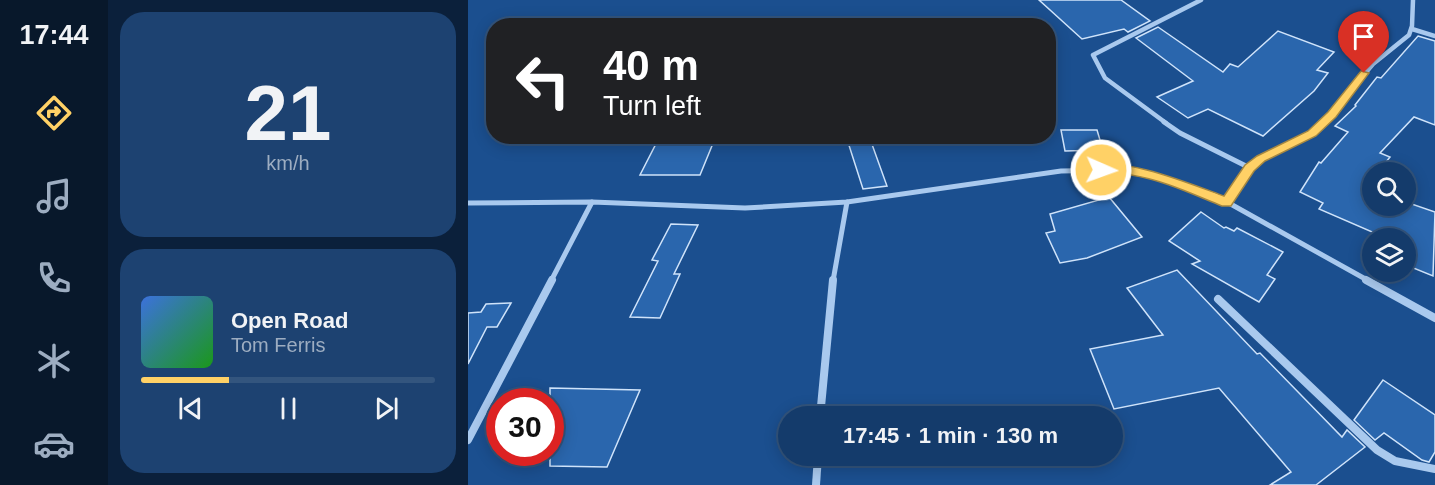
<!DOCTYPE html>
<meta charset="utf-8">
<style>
:root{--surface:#143b6b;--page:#1d4271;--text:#f1f3f6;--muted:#9dadc1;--line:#33557e;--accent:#ffd166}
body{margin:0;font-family:Helvetica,sans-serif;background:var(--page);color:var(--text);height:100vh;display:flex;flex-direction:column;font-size:22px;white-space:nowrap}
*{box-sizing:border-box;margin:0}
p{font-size:20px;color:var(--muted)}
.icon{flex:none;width:33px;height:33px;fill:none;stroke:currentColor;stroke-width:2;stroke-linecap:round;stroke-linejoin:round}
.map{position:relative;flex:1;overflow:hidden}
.details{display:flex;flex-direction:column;gap:12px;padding:12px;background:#0b203b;width:360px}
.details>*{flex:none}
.guide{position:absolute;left:18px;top:18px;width:570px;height:126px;border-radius:24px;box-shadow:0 3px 15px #0003,0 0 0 2px var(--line);background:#202124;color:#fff;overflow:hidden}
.buttons{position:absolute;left:894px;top:162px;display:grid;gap:12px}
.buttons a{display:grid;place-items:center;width:54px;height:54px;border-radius:50%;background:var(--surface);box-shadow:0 3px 15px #0003,0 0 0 2px var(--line);font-size:30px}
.speed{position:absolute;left:18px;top:388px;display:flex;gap:12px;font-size:30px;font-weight:700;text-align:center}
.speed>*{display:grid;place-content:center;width:78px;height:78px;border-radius:50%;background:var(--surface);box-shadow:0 3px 15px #0003,0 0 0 2px var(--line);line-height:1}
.speed .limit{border:9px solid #d22;background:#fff;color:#111}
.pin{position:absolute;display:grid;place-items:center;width:51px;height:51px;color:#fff;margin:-62px -26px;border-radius:50% 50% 50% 0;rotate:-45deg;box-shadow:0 0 6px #0007}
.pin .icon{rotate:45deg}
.me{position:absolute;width:66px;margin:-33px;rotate:92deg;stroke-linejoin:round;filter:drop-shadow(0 0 4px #0008)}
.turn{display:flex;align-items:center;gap:21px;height:126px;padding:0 18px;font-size:27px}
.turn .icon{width:78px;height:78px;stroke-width:2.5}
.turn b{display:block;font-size:42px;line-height:51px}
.details .widget{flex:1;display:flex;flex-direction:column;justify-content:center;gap:9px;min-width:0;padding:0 21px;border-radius:24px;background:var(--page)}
.details .dial{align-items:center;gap:0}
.dial b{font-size:78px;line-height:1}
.song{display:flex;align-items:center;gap:18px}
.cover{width:72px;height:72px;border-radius:9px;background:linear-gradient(135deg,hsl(220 70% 55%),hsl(120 70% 35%))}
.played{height:6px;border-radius:3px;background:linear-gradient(90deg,var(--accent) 30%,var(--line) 30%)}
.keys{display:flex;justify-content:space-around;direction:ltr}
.trip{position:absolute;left:310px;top:406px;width:345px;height:60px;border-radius:30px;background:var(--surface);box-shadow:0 3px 15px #0003,0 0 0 2px var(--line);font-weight:600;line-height:60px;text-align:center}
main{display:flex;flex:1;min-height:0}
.tabs{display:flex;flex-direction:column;width:108px;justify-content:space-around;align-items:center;background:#08182b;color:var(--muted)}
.tabs .icon{width:42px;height:42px}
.tabs .active{color:var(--accent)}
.tabs b{font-size:27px;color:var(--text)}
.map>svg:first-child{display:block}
.building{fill:#2a66ad;stroke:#cfe3fa;stroke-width:1.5}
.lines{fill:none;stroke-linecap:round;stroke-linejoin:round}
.minor-far2{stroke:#a9c9ee;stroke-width:4.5}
.minor-far1{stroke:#a9c9ee;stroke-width:5}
.minor{stroke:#a9c9ee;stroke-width:8}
.route{fill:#ffd166;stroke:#a68842;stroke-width:1.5}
</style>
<main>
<nav class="tabs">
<b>17:44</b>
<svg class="icon active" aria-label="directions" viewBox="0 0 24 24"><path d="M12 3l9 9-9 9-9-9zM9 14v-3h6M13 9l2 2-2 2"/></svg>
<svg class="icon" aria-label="music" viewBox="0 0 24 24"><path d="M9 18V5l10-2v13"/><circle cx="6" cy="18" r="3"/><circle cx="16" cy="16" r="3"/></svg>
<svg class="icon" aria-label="phone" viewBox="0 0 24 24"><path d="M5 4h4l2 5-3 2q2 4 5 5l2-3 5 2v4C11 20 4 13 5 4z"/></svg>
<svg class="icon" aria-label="climate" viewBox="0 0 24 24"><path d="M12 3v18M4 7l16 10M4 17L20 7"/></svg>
<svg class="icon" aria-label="car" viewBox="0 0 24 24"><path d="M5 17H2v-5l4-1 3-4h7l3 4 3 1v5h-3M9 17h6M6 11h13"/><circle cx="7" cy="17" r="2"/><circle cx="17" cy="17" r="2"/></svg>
</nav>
<section class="details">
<div class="widget dial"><b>21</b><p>km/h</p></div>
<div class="widget">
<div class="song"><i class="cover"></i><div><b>Open Road</b><p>Tom Ferris</p></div></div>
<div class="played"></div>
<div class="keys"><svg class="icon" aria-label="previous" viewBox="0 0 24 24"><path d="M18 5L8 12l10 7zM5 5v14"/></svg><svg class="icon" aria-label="pause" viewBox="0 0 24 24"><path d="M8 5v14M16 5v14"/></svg><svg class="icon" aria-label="next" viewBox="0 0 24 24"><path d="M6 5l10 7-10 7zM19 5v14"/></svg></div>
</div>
</section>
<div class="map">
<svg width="967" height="485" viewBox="0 0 967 485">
<rect width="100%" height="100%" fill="#1b4f8f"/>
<!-- building -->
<g class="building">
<path d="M 571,0 L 653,0 L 682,21 L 660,32 L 656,29 L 614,39 Z"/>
<path d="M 690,27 L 755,72 L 762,64 L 770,67 L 810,31 L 866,52 L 849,70 L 860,73 L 846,91 L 795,136 L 740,109 L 720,118 L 689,97 L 725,81 L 668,38 Z"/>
<path d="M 950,36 L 967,41 L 967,125 L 946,117 L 912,153 L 922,157 L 910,172 L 904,172 L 904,179 L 898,188 L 904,191 L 904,206 L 938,206 L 938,202 L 967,212 L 965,276 L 938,265 L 938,238 L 918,238 L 851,209 L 855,203 L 832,192 L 851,162 L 853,163 L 880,132 L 867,126 L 888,106 L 887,105 L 909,77 L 913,78 Z"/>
<path d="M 593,130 L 629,130 L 635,150 L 597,151 Z"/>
<path d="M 192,136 L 248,136 L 232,175 L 172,175 Z"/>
<path d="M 378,136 L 401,136 L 419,186 L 395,189 Z"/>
<path d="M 641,197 L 674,237 L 619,258 L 592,263 L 578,233 L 587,231 L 582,214 Z"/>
<path d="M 733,212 L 756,228 L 758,227 L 766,231 L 769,228 L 815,252 L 799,275 L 807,279 L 791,302 L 724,264 L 732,261 L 701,241 Z"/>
<path d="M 203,224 L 230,225 L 206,274 L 212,274 L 192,318 L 162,317 L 190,261 L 184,260 Z"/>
<path d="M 709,270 L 789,354 L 792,353 L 874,437 L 879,430 L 897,447 L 848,485 L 802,485 L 823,472 L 751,388 L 646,409 L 622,349 L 695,335 L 659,288 Z"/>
<path d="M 43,303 L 29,327 L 19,327 L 0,364 L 0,313 L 13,312 L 18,304 Z"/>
<path d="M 915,380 L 967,415 L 967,452 L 961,462 L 954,460 L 916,433 L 907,440 L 886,420 Z"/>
<path d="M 82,388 L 172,390 L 139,467 L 82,466 Z"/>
</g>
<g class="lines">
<!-- minor-far2 -->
<g class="minor-far2">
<path d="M 944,29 L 967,36"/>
<path d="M 698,123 L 637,78 L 625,55 L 733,0"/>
<path d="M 855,123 L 905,64 L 941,35 L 944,26 L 945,0"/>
</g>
<!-- minor-far1 -->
<g class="minor-far1">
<path d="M 696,122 L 712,133 L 782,168"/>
<path d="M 759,202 L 787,163 L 839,136 L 856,122"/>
<path d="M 0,203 L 124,202 L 277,208 L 379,202 L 593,171 L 653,170 L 687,175 L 759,202 L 901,281"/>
<path d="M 83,281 L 124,202"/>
<path d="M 365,281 L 379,202"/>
</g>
<!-- minor -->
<g class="minor">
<path d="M 898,280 L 967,318"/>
<path d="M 750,299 L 909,450 L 927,461 L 967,469"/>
<path d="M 352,417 L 365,280"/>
<path d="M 0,440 L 84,280"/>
<path d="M 348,485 L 350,456"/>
</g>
</g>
<!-- route -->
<path class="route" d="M 893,71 L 901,73 L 868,117 L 848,136 L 797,161 L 786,171 L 763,206 L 754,206 C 724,194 695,180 663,175 C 653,174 634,178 627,170 C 645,151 733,188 756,196 L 777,165 L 789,156 L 840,131 L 860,112 Z"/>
</svg>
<div class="buttons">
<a><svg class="icon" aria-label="search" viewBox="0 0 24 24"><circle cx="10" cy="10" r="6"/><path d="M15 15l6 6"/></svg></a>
<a><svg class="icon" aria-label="layers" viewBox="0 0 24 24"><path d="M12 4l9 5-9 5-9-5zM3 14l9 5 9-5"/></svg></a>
</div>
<div class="speed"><div class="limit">30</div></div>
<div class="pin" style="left:896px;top:73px;background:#d93025"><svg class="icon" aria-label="arrive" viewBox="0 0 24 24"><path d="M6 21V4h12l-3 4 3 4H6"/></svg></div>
<svg class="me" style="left:633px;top:170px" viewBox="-20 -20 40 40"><circle r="17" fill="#ffd166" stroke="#fff" stroke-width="3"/><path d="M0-11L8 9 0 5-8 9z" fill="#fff"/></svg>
<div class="trip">17:45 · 1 min · 130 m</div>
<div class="guide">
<div class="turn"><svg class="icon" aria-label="left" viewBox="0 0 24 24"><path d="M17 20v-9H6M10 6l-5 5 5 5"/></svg><div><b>40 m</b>Turn left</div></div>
</div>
</div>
</main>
